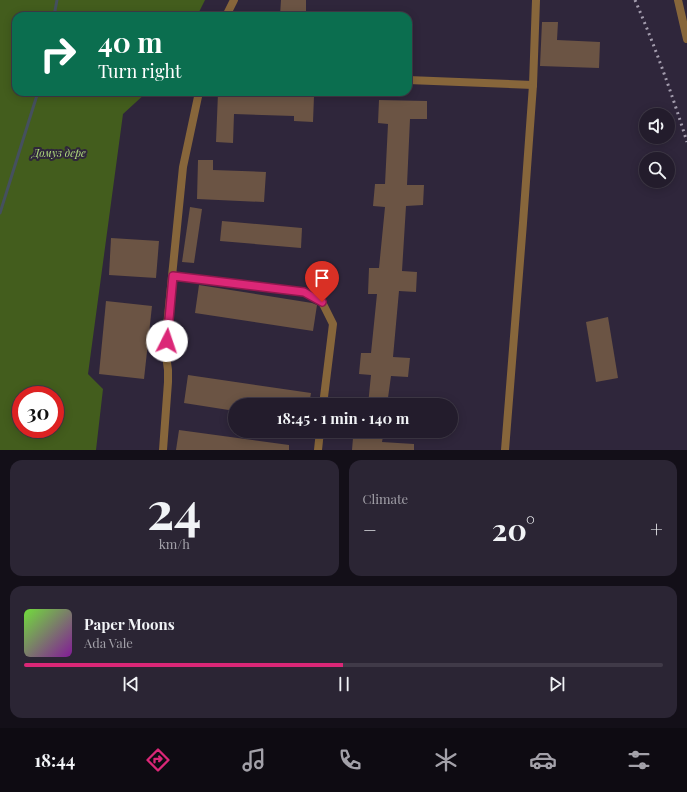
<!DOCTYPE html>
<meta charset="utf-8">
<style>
:root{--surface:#231c2c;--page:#2b2534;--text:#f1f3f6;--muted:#a3a1a9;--line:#403a48;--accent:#db2777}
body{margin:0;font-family:"Playfair Display",serif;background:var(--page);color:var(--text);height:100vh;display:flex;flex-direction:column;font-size:15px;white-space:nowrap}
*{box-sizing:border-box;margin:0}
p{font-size:13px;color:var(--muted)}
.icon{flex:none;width:22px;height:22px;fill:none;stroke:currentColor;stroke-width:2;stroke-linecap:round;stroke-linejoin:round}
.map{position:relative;height:450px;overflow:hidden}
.sheet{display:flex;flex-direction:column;gap:10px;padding:10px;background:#130f18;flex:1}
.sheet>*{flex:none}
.banner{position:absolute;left:12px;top:12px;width:400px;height:84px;border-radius:12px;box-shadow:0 2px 10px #0003,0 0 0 1px var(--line);background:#0b6e4f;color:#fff;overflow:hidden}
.fabs{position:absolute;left:639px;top:108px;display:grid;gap:8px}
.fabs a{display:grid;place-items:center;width:36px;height:36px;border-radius:50%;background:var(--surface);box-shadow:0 2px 10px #0003,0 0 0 1px var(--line);font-size:20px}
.speed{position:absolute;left:12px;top:386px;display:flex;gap:8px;font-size:20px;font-weight:700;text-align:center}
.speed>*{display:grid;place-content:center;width:52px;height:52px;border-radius:50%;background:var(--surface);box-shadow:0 2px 10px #0003,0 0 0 1px var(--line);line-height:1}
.speed .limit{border:6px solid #d22;background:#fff;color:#111}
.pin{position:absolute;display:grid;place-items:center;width:34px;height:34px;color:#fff;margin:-41px -17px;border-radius:50% 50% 50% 0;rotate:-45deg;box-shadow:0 0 4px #0007}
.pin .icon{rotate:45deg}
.me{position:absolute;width:44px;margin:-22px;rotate:4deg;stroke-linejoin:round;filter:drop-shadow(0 0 3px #0008)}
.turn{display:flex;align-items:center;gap:14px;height:84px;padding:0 20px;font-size:18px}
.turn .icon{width:52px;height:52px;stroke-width:2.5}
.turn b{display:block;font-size:28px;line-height:34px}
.big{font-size:30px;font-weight:700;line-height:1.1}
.sheet .widget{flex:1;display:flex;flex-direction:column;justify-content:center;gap:6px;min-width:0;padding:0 14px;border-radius:12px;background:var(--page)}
.sheet .dial{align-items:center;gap:0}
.dial b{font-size:52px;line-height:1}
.song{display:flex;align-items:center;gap:12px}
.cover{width:48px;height:48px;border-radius:6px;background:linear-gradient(135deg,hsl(100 70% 55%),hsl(290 70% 35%))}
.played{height:4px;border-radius:2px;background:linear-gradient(90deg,var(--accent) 50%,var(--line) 50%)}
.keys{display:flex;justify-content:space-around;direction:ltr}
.heat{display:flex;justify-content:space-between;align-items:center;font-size:22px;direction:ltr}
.sheet .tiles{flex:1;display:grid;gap:10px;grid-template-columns:1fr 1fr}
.widget:last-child{grid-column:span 2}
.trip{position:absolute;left:228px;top:398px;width:230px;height:40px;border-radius:20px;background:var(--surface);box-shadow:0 2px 10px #0003,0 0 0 1px var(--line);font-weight:700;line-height:40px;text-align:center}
.tab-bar{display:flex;height:64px;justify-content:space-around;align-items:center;background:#0e0b12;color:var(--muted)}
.tab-bar .icon{width:28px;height:28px}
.tab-bar .on{color:var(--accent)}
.tab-bar b{font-size:18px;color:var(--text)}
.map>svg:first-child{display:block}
.green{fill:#435d1d;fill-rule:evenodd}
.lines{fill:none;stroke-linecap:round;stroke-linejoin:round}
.stream{stroke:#45505e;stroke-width:3}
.building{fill:#6b5444}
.street{stroke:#87663b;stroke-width:8}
.rail{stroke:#a39cad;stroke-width:3;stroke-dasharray:2 4;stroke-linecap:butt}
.route-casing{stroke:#8e194d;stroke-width:10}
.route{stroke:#db2777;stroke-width:7}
.labels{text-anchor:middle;stroke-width:4;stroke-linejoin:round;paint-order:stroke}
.park-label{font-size:11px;font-style:italic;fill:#b2dd7e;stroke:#2f263b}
</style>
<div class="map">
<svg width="687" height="450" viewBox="0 0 687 450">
<rect width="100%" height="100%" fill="#2f263b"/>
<!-- green -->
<path class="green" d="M 0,0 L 205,0 L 197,16 L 16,16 L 16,92 L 147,92 L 123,114 L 88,374 L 103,389 L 96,450 L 0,450 ZM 21,395 L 55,395 L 55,429 L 21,429 Z"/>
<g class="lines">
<!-- stream -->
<g class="stream">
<path d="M 54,16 L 57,0"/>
<path d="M 0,213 L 38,92"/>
</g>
</g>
<!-- building -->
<g class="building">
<path d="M 281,0 L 306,0 L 306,16 L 280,16 Z"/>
<path d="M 542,22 L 558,22 L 557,40 L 600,42 L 599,68 L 540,66 Z"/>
<path d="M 218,93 L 314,96 L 313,122 L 294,121 L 294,116 L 234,114 L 233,143 L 216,142 Z"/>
<path d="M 379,100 L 427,101 L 427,119 L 410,119 L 407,185 L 424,185 L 423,205 L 406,206 L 402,271 L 417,272 L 416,292 L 399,291 L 393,357 L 410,358 L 408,377 L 391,376 L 387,405 L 368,405 L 371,375 L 359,374 L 361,353 L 371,353 L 377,294 L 368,294 L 369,268 L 379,268 L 385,207 L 373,206 L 375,184 L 385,184 L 388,124 L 378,123 Z"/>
<path d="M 198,160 L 213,160 L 213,170 L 266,172 L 264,202 L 197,199 Z"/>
<path d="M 190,207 L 202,209 L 194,263 L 182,262 Z"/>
<path d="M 222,221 L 302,228 L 301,248 L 220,241 Z"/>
<path d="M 111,238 L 159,241 L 156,278 L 109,275 Z"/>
<path d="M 199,285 L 312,303 L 317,305 L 313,331 L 195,313 Z"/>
<path d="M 106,301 L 152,306 L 144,379 L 99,374 Z"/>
<path d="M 608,317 L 618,378 L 596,382 L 586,322 Z"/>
<path d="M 188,375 L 311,393 L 309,405 L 235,405 L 235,411 L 184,403 Z"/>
<path d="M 179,430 L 289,445 L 289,450 L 176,450 Z"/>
<path d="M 365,431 L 384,431 L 382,442 L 414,444 L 414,450 L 352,450 L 353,438 L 364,439 Z"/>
</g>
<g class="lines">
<!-- street -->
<g class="street">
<path d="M 678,0 L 687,39"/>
<path d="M 226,16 L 234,0"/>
<path d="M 408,80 L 533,85"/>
<path d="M 173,276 L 304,292 L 322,302 L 333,324 L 323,405"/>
<path d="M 163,450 L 168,382 L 168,370 L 166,355 L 167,326 L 183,167 L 199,92"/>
<path d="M 318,450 L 320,431"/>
<path d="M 505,450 L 523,223 L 533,85 L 536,0"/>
</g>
<!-- rail -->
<path class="rail" d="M 635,0 C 655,46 672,94 687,142"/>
</g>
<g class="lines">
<defs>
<path id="route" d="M 167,341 L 173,276 L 304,292 L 322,302"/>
</defs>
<!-- route casing -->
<use href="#route" class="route-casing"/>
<!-- route -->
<use href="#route" class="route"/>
</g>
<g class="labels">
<!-- park labels -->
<g class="park-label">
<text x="59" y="157">Домуз дере</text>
</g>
</g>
</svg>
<div class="fabs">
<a><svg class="icon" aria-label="sound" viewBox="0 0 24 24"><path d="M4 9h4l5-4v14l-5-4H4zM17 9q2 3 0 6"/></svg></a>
<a><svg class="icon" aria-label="search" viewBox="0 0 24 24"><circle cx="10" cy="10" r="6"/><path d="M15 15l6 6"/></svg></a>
</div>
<div class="speed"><div class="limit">30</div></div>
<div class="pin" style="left:322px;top:302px;background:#d93025"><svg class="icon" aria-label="arrive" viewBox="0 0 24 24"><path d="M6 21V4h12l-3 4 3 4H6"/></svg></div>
<svg class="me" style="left:167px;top:341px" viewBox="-20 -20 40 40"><circle r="19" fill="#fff"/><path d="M0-13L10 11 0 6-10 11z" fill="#db2777"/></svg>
<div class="trip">18:45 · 1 min · 140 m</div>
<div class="banner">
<div class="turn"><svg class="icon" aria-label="right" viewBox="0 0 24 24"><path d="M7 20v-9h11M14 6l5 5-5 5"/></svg><div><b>40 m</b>Turn right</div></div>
</div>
</div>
<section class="sheet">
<div class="tiles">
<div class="widget dial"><b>24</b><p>km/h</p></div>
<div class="widget"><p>Climate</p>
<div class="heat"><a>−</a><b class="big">20°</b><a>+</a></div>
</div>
<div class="widget">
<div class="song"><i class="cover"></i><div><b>Paper Moons</b><p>Ada Vale</p></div></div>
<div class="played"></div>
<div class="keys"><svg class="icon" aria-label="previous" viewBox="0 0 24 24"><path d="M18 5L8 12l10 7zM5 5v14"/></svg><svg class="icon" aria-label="pause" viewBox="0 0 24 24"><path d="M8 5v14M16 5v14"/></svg><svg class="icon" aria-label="next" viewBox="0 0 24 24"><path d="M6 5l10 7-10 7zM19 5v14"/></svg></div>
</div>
</div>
</section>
<nav class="tab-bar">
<b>18:44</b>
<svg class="icon on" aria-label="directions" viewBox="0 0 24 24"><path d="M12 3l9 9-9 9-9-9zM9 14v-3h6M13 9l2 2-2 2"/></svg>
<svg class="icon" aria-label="music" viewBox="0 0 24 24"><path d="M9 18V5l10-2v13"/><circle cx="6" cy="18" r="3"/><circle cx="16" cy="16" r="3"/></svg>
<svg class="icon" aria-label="phone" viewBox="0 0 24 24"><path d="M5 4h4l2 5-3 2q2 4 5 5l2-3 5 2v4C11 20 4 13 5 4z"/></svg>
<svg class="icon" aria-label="climate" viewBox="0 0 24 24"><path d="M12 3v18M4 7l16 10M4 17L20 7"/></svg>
<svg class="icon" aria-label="car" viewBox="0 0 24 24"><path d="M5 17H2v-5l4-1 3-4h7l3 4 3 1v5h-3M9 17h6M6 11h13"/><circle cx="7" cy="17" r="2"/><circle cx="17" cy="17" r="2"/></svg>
<svg class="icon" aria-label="filters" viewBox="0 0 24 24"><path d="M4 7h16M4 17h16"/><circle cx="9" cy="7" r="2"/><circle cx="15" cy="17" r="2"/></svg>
</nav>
